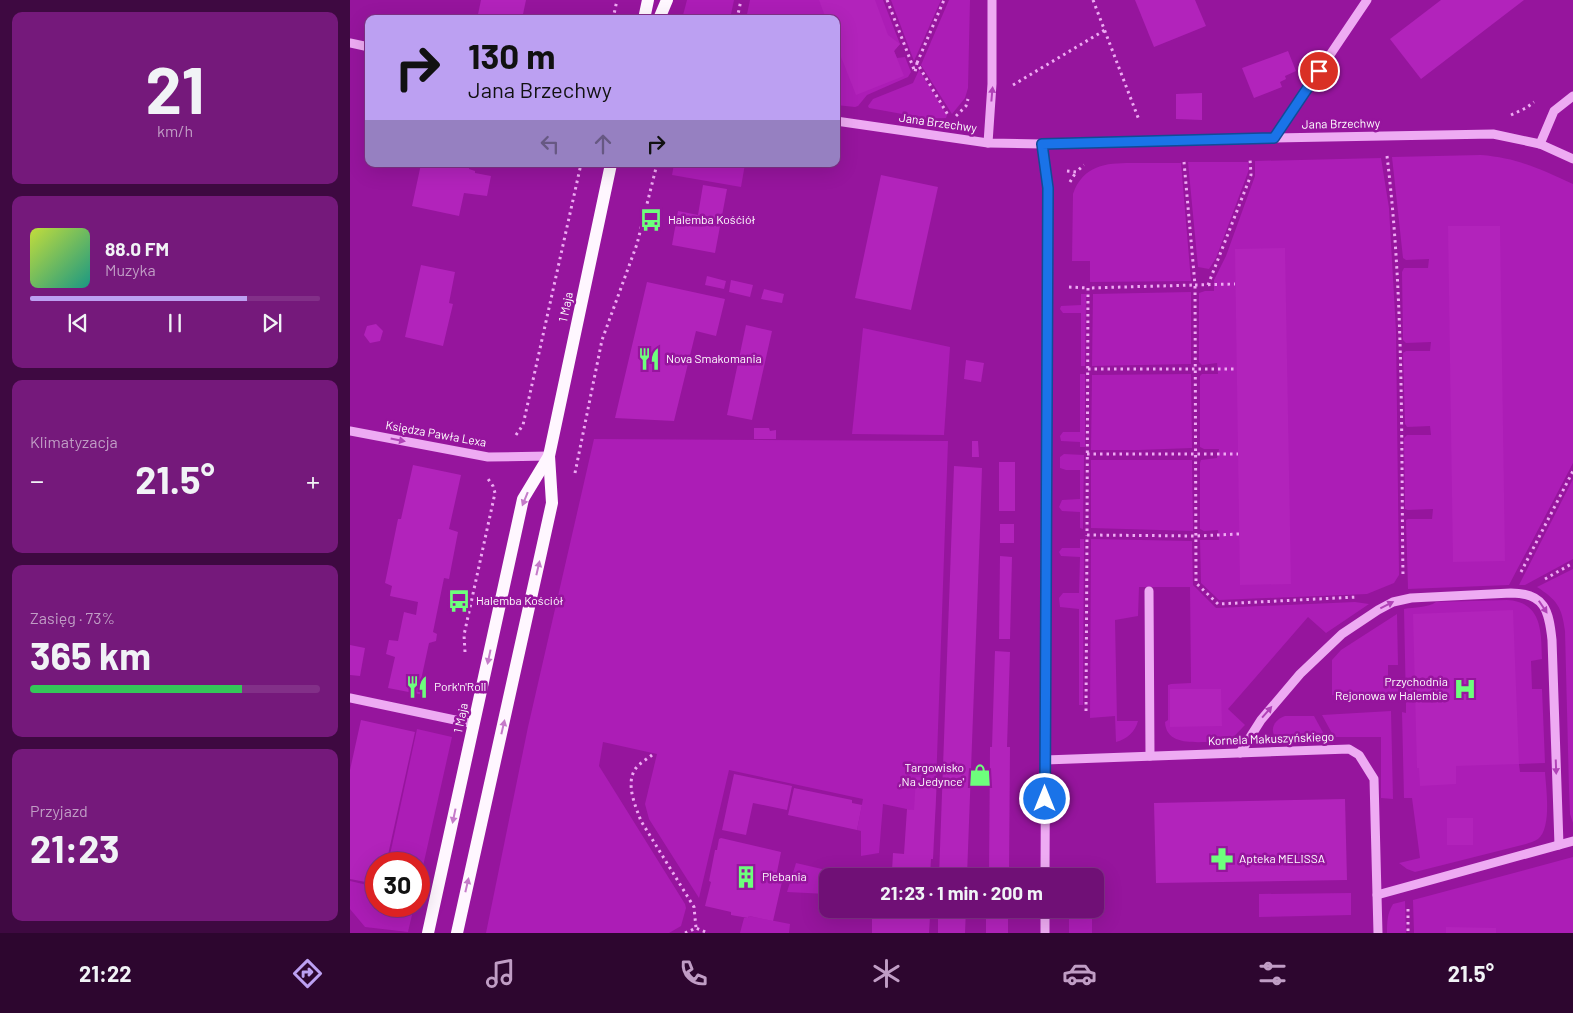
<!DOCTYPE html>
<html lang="pl">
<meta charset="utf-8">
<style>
:root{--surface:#701076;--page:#75197b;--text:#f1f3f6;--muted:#c09dc5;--line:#823088;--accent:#bca0f2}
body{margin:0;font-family:Barlow,sans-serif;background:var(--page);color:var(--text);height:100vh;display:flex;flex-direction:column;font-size:19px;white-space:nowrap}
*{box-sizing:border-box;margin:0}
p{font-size:16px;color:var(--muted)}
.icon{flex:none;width:28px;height:28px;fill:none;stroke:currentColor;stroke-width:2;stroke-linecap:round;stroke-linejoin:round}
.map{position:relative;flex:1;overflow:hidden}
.sheet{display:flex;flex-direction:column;gap:12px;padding:12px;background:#3e0941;width:350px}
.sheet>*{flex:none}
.top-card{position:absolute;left:15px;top:15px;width:475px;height:152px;border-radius:10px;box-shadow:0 5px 20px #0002,0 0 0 1px var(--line);background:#bca0f2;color:#111;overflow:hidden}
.speed{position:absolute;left:15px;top:852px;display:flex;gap:10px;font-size:25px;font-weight:700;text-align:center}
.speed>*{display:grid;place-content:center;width:65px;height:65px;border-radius:50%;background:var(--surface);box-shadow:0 5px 20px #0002,0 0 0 1px var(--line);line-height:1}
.speed .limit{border:8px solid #d22;background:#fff;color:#111}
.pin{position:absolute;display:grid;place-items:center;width:42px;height:42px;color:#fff;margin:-21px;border:2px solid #fff;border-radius:50%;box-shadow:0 1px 5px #0007}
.me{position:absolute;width:55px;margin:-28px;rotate:0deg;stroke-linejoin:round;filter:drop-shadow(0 0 4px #0008)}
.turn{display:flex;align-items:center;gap:18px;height:105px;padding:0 20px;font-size:22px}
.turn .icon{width:65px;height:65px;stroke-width:2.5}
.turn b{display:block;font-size:35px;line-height:42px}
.lanes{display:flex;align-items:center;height:48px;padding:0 20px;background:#0003;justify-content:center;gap:25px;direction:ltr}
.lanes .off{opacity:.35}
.big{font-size:38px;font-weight:700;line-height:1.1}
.sheet .widget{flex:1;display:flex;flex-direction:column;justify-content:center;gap:8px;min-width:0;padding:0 18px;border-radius:10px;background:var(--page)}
.sheet .dial{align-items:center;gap:0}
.dial b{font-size:65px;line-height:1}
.song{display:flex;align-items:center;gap:15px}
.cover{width:60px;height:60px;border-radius:8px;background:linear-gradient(135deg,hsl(70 70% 55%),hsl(170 70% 35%))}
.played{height:5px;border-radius:2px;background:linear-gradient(90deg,var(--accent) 75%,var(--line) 75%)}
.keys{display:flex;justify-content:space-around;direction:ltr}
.heat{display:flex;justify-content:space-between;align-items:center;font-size:28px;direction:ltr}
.charge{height:8px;border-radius:4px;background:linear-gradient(90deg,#34c759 73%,var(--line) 0)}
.trip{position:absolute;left:469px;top:868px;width:285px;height:50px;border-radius:10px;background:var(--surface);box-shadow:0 5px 20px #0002,0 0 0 1px var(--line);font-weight:700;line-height:50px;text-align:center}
.tabs{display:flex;height:80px;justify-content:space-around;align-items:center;background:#2d062f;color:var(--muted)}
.tabs .icon{width:35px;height:35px}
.tabs .selected{color:var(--accent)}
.tabs b{font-size:22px;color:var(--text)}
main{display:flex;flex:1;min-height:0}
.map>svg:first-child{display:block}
.green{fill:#ac1db6}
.building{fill:#b223bb}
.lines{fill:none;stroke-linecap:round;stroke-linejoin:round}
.path{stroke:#eeabf3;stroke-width:3;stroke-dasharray:2.5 4;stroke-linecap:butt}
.minor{stroke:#eeabf3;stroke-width:9}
.major{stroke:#fff7ff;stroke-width:12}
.oneway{fill:#b042b7}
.oneway2{fill:#c57bc9}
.route-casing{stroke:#114b97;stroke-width:12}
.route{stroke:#1a73e8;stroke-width:9}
.labels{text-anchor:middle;stroke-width:5;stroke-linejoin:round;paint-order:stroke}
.street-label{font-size:12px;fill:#fff;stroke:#96159d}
.poi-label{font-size:12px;fill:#fff;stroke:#96159d;text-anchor:start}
</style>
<main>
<section class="sheet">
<div class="widget dial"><b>21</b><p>km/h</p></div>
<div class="widget">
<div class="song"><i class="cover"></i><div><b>88.0 FM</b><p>Muzyka</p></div></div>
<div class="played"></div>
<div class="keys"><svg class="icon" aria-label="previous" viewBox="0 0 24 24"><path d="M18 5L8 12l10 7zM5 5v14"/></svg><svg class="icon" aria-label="pause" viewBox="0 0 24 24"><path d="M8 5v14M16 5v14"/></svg><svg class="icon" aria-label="next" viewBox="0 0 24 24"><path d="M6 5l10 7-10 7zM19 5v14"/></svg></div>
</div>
<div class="widget"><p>Klimatyzacja</p>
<div class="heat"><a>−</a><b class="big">21.5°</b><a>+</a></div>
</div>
<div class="widget"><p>Zasięg · 73%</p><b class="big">365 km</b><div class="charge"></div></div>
<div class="widget"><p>Przyjazd</p><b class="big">21:23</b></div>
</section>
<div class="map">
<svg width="1223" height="933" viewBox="0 0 1223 933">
<rect width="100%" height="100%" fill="#96159d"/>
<!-- green -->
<g class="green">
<path d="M 337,0 L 384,0 L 380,19 L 332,19 Z"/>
<path d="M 400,0 L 533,0 L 550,44 L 544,51 L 547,58 L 555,57 L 561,72 L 558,77 L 517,95 L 508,106 L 505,107 L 486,105 L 486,19 L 396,19 Z"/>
<path d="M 541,0 L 591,0 L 564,61 Z"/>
<path d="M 599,0 L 620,0 L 618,88 L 615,98 L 602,114 L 571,65 Z"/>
<path d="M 569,70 L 597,115 L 596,118 L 580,119 L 519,108 L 518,106 L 523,99 L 563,83 Z"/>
<path d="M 1131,155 C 1168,158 1190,169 1223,184 L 1223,463 L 1159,585 L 1058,589 L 1056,520 L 1058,519 L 1082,519 L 1083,509 L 1058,510 L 1055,509 L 1054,438 L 1057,435 L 1081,435 L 1080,426 L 1057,427 L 1055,424 L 1053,353 L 1056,351 L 1080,351 L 1081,342 L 1056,343 L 1053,340 L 1052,272 L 1054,268 L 1078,268 L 1079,259 L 1056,260 L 1053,258 L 1042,157 Z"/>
<path d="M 1031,158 L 1039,208 L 1046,331 L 1049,575 L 1044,583 L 1017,594 L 869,600 L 851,583 L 850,540 L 869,540 L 868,530 L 854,531 L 850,529 L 850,463 L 851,460 L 867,458 L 869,449 L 854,449 L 850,447 L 850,376 L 852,374 L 868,374 L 867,363 L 852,365 L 849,362 L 849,293 L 855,291 L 864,291 L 864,280 L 876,256 L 905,176 L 905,161 Z"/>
<path d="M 838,162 L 898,162 L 899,169 L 897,175 L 866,258 L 859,269 L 848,267 Z"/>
<path d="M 802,163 L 831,163 L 841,281 L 740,282 L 740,261 L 722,261 L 723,194 C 736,157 770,164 802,163 Z"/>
<path d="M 324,164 L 395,164 L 391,187 L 322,175 Z"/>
<path d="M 841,292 L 841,364 L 742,366 L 743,294 Z"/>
<path d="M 731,294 L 736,294 L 735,366 L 731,366 L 731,313 L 713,313 L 710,309 L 711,306 L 731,305 Z"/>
<path d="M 513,328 L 600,347 L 594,435 L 502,434 Z"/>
<path d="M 730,374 L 735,374 L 735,447 L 730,447 L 730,442 L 711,441 L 710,436 L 713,432 L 730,432 Z"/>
<path d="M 841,374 L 842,448 L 789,450 L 741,450 L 742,375 Z"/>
<path d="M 244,439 L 598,441 L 585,815 L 533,804 L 529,853 L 511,856 L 511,831 L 507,830 L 513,799 L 379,770 L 349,898 L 299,819 L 295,804 L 307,754 L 253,742 L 249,766 L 335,904 L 336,908 L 331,926 L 319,933 L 136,933 L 178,727 Z"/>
<path d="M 714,454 L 734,455 L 733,529 L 730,528 L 730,512 L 712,511 L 709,507 L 712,500 L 730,499 L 730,470 L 716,470 L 710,468 L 710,457 Z"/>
<path d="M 842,460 L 843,531 L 741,528 L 741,460 Z"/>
<path d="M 1223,479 L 1223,559 L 1175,585 L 1169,585 Z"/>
<path d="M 730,539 L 734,539 L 733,705 L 729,705 L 729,609 L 710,607 L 709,598 L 713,593 L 729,593 L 730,557 L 711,556 L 709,552 L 712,548 L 730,548 Z"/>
<path d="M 741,539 L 842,541 L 843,585 L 866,608 L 1005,602 L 1019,604 L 976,633 L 958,617 L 878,709 L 895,725 C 890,730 882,740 874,742 C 870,744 863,742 859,742 C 843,742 816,745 815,722 L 818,720 L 818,685 L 821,684 L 841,683 L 840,587 L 789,587 L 788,616 L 765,620 L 767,721 L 788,721 C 785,732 777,739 766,742 L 765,716 L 740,718 Z"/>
<path d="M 1223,569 L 1223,823 L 1220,814 L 1219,789 L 1215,631 C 1212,607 1207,600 1187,587 Z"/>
<path d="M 1157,600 C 1193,602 1191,633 1192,659 L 1181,661 L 1182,689 L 1192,689 L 1195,763 L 1169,764 L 1170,772 L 1195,772 C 1196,788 1202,828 1188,839 C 1185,841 1179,843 1176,844 L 1065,872 L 1057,869 L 1049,863 L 1070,858 L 1062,798 L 1054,798 L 1052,712 L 1056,713 L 1056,706 L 1054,609 C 1064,607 1078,608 1086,602 Z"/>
<path d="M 1047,614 L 1048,665 L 1038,665 L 1038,684 L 1048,686 L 1049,695 L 982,695 L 982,660 L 991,650 Z"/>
<path d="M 1041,711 L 1043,799 L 1031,798 L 1031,737 L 984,737 L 972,715 Z"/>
<path d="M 935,716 L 964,716 L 976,738 L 927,739 C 918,730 925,719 935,716 Z"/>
<path d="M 67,729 L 102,737 L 69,884 L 69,864 L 38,864 Z"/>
<path d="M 1223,857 L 1223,933 L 1064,933 L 1063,900 Z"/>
<path d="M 446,863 L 485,872 L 486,876 L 478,876 L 477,894 L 437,892 Z"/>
<path d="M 0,881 L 26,887 L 26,906 L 64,906 L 58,932 L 15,927 L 0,909 Z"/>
<path d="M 1001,893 L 1001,915 L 909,917 L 909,894 Z"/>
<path d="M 1055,901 L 1056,933 L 1037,933 C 1037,922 1037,914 1043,904 Z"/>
<rect x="719" y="909" width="23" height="24"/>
<path d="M 399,916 L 440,924 L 439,933 L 390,933 L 394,918 L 398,918 Z"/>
</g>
<!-- building -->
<g class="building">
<path d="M 131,0 L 176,0 L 172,19 L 127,19 Z"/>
<path d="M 469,0 L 525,0 L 538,35 L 550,44 L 544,51 L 554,76 L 506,95 L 486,44 L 486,19 L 476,19 Z"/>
<path d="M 785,0 L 845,0 L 856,26 L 804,47 Z"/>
<path d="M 1091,0 L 1174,0 L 1071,79 L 1040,39 Z"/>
<path d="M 938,51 L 946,71 L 935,76 L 936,79 L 930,82 L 932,87 L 904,98 L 892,68 Z"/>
<path d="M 852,93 L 852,120 L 826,119 L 826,94 Z"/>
<path d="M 71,164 L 120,164 L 119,169 L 125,171 L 125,173 L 141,176 L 137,196 L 114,193 L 109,216 L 62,206 Z"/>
<path d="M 531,175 L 588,187 L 561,310 L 505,298 Z"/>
<path d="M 353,185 L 377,189 L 365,253 L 322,245 L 328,211 L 348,215 Z"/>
<path d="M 1098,226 L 1150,226 L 1155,561 L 1103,562 Z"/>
<path d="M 935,248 L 941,584 L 890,585 L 885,249 Z"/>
<path d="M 71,265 L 105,272 L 99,303 L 103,304 L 93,346 L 55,337 Z"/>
<path d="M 357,276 L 376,281 L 374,289 L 355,285 Z"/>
<path d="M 381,280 L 403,285 L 400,297 L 379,292 Z"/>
<path d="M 297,282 L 375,299 L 366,336 L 346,331 L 324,421 L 265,418 Z"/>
<path d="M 414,289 L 434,294 L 432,303 L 411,299 Z"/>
<path d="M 26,324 L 33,331 L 30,341 L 20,343 L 14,335 L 17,326 Z"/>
<path d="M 396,325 L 422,331 L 402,420 L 377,415 Z"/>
<path d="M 616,360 L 634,363 L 631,382 L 614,379 Z"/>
<path d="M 404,428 L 419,428 L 420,431 L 426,430 L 426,439 L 404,439 Z"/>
<path d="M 622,441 L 628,441 L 629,457 L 622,457 Z"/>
<rect x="649" y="462" width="16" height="49"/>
<path d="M 63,465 L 111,475 L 99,529 L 108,532 L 99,579 L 94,578 L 83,632 L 87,634 L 86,641 L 79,643 L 71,680 L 76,685 L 74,695 L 38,688 L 45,657 L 36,654 L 39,640 L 48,641 L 54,612 L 66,615 L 68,602 L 40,596 L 42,586 L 35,583 L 48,519 L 51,519 Z"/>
<path d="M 604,466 L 632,468 L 630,529 L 617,876 L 589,876 Z"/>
<rect x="650" y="524" width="14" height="19"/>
<path d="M 650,556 L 662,557 L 660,639 L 649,639 Z"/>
<path d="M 1163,610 L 1169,764 L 1106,766 L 1106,784 L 1070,786 L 1069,768 L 1067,768 L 1063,614 Z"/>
<path d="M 0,645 L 15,648 L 10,676 L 0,675 Z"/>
<path d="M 645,651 L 660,652 L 657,747 L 660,747 L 659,876 L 639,876 L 640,747 L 642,747 Z"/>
<path d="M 820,689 L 871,689 L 872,726 L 820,727 Z"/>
<path d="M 11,720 L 65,732 L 36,864 L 26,864 L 26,884 L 0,879 L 0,770 Z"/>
<path d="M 384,774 L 442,786 L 437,810 L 403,803 L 396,835 L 372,830 Z"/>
<path d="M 566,777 L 587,778 L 583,859 L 581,859 L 580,876 L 553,876 L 553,872 L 542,871 L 543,853 L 554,854 L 557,809 L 564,810 Z"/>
<path d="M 444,788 L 502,800 L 502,803 L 512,805 L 507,830 L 438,815 Z"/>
<path d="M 995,799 L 997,880 L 806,883 L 804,803 Z"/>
<rect x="1097" y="818" width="26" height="27"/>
<path d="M 371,838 L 431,852 L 427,872 L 434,873 L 423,921 L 399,916 L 398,918 L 381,915 L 381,912 L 355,906 L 361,882 L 359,881 L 365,850 L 367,850 L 369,839 Z"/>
<path d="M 588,909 L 616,909 L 615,933 L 588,933 Z"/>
<rect x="636" y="909" width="22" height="24"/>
<path d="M 522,916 L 580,917 L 579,933 L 522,933 Z"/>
<path d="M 1096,927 L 1146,928 L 1146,933 L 1096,933 Z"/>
</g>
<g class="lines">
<!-- path -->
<g class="path">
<path d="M 537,0 L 565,72 L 567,63 L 598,115"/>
<path d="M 743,0 L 789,120"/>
<path d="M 263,19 L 267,0"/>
<path d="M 387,19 L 391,0"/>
<path d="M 567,63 L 594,0"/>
<path d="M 663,85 L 755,30"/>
<path d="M 1161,115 L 1176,108 L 1184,102"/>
<path d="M 606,116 L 616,106 L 618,99"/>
<path d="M 1037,156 C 1054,296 1051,437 1053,577"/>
<path d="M 834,162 L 845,285 L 885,284"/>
<path d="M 717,171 L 726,172 L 734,165"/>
<path d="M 720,182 L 726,172"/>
<path d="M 858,285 L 901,175 L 900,159"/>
<path d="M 719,287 L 737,288"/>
<path d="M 738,369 L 887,369"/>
<path d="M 166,435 L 173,425 L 231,164"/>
<path d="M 737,454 L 888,454"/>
<path d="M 225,473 L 252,340 L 287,244 L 307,164"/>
<path d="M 889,534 L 847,536 L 737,535 L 738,288 L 845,285 L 846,583 L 868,604 L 1007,597"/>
<path d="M 1171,572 L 1223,471"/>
<path d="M 1195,579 L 1223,563"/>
<path d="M 115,652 L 114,635 L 145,493 L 143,486 L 138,479"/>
<path d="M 736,711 L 737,535"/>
<path d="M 302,755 C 297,759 290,763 286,768 C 275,783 285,805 291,821 L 344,907 L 346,928"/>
<path d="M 1058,909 L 1058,933"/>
<path d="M 335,933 L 346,928 L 358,933"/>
</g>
<!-- minor -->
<g class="minor">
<path d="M 0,43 L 19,47"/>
<path d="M 486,121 L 638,143 L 692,144 L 924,138 L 1143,134 L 1190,144 L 1223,159"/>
<path d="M 924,138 L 1017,0"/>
<path d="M 638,143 L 642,84 L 642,0"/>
<path d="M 692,144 L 698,188 L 695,876"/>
<path d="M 1190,144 L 1204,111 L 1223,96"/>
<path d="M 0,431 L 138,457 L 199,456"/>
<path d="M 799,591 L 800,756"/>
<path d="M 0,698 L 124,724"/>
<path d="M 890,753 L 911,720 L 950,674 L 992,634 L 1028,610 L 1043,602 L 1061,598 L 1161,593 C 1195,593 1199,611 1202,640 L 1209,845"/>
<path d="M 695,760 L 999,749 L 1009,755 L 1024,779 L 1027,895 L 1223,841"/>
<path d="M 1027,895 L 1028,933"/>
<path d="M 695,933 L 695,909"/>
</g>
<!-- major -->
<g class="major">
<path d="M 294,19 L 298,0"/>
<path d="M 309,19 L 317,0"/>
<path d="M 78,933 L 173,499 L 199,456"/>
<path d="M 107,933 L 202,503 L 199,456 L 261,164"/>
</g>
</g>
<!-- one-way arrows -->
<defs><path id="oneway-solid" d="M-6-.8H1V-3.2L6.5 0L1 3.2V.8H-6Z" transform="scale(1.25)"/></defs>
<g class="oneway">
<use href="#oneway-solid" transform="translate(642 94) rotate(-85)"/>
<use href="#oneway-solid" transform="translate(48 440) rotate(11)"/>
<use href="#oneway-solid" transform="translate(1037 605) rotate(-27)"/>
<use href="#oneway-solid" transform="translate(1193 607) rotate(56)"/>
<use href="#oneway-solid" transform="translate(917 712) rotate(-49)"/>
<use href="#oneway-solid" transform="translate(1206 767) rotate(88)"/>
</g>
<g class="oneway2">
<use href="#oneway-solid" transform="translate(175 499) rotate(112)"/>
<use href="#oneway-solid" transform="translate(188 568) rotate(-77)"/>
<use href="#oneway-solid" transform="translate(139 657) rotate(102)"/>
<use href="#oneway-solid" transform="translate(153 727) rotate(-77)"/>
<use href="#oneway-solid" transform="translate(104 816) rotate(102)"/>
<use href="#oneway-solid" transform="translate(117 885) rotate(-77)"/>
</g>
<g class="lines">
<defs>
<path id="route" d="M 695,799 L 698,188 L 692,144 L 924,138 L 969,71"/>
</defs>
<!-- route casing -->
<use href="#route" class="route-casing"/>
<!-- route -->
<use href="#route" class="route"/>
</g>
<!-- icons -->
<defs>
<symbol id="bus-bare" viewBox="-9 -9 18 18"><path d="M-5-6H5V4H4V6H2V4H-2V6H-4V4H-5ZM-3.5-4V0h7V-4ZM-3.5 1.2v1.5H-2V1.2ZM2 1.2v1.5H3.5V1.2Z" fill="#6dff7c" stroke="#96159d" stroke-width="2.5" paint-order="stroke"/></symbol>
<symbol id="restaurant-bare" viewBox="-9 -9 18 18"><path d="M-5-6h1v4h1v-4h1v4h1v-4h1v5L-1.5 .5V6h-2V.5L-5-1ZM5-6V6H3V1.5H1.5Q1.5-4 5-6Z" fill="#6dff7c" stroke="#96159d" stroke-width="2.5" paint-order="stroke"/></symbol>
<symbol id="hospital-bare" viewBox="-9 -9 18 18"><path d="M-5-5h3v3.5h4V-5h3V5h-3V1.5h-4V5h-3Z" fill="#6dff7c" stroke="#96159d" stroke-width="2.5" paint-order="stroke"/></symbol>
<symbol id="shop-bare" viewBox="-9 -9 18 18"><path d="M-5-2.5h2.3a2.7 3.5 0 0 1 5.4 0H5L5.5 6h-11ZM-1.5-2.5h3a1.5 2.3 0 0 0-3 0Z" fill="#6dff7c" stroke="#96159d" stroke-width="2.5" paint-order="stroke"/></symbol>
<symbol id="pharmacy-bare" viewBox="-9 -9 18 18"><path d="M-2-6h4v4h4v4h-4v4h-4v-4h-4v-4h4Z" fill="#6dff7c" stroke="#96159d" stroke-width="2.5" paint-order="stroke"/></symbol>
<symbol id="building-bare" viewBox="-9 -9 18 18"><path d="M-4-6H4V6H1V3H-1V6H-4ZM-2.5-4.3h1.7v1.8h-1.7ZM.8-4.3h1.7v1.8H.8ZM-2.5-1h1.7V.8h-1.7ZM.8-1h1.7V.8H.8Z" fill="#6dff7c" stroke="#96159d" stroke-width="2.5" paint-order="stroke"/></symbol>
</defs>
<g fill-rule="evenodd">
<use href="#bus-bare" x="285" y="204" width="32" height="32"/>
<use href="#restaurant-bare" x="283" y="343" width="32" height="32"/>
<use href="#bus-bare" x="93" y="585" width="32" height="32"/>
<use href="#restaurant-bare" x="51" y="671" width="32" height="32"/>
<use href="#hospital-bare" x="1099" y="673" width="32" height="32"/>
<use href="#shop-bare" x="614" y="759" width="32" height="32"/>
<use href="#pharmacy-bare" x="856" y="843" width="32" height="32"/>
<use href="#building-bare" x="380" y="861" width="32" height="32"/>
</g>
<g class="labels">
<!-- street labels -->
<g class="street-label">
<text transform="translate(588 123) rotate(8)" y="4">Jana Brzechwy</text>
<text transform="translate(991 124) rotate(-1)" y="4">Jana Brzechwy</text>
<text transform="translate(216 307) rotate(-78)" y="4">1 Maja</text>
<text transform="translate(86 434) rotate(10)" y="4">Księdza Pawła Lexa</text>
<text transform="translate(111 718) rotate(-78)" y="4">1 Maja</text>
<text transform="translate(921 739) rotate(-2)" y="4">Kornela Makuszyńskiego</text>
</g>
<!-- poi labels -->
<g class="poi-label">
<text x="318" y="224">Halemba Kośćiół</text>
<text x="316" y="363">Nova Smakomania</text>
<text x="126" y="605">Halemba Kościół</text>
<text x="1098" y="686" text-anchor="end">Przychodnia<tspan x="1098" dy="14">Rejonowa w Halembie</tspan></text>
<text x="84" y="691">Pork'n'Roll</text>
<text x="614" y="772" text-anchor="end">Targowisko<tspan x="614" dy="14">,Na Jedynce'</tspan></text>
<text x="889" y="863">Apteka MELISSA</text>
<text x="412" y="881">Plebania</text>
</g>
</g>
</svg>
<div class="speed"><div class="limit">30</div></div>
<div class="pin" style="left:969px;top:71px;background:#d93025"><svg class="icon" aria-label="arrive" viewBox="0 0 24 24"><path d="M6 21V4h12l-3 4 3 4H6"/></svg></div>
<svg class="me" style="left:695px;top:799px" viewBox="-20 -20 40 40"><circle r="17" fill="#1a73e8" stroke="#fff" stroke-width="3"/><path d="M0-11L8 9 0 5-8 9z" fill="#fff"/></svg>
<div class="trip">21:23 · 1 min · 200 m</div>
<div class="top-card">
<div class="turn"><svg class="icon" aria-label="right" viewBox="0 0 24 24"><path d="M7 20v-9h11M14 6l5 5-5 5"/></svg><div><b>130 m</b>Jana Brzechwy</div></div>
<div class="lanes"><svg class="icon off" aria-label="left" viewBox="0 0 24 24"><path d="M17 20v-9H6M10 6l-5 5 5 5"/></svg><svg class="icon off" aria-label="ahead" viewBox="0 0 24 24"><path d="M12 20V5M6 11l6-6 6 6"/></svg><svg class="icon" aria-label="right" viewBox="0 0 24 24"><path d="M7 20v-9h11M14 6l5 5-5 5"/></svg></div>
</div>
</div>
</main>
<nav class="tabs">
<b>21:22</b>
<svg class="icon selected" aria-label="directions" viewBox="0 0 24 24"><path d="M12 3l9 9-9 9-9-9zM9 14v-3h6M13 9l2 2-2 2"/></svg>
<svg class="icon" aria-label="music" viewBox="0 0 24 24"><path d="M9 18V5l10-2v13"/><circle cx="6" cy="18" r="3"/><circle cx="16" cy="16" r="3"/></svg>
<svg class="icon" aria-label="phone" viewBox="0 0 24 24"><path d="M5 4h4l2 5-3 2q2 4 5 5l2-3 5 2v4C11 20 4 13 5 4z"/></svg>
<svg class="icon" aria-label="climate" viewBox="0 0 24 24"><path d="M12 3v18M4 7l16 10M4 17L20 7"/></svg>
<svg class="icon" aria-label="car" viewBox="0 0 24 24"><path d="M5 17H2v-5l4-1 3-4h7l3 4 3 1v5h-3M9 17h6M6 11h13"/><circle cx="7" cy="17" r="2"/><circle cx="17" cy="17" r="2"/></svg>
<svg class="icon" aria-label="filters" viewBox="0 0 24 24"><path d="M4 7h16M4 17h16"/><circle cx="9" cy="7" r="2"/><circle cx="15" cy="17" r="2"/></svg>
<b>21.5°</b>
</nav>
